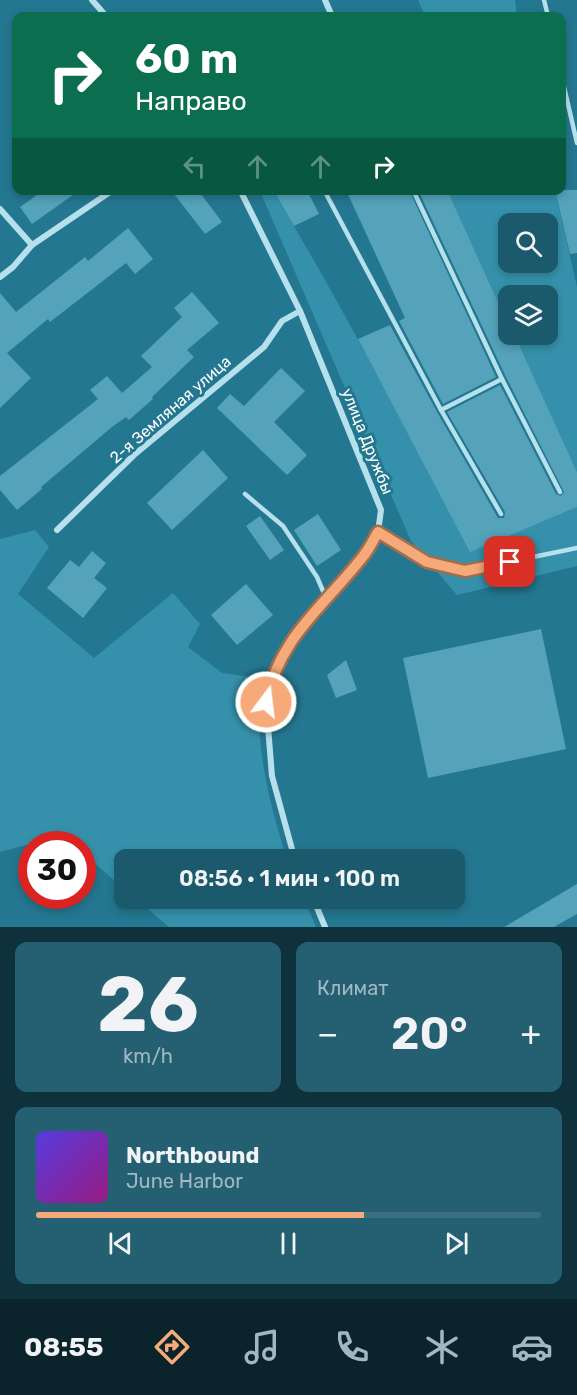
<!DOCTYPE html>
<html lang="ru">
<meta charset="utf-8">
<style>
:root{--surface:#1b596c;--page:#245f72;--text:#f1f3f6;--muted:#a0b8c2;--line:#396f7f;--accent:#f6a979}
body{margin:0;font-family:Rubik,sans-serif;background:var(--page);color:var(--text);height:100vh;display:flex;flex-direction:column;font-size:22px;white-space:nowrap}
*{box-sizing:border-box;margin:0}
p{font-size:20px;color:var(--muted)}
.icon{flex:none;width:33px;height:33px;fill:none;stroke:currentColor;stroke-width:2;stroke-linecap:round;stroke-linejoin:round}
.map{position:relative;height:927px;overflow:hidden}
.details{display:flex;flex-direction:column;gap:15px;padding:15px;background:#0f313b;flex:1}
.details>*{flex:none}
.top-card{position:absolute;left:12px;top:12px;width:554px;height:183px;border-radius:12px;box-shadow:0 3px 9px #0003;background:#0b6e4f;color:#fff;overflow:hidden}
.controls{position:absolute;left:498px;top:213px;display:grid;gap:12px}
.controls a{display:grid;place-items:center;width:60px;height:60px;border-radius:12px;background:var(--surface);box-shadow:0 3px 9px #0003;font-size:30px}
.speed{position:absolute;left:18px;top:831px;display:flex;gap:12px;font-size:30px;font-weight:700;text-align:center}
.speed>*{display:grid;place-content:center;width:78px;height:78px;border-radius:50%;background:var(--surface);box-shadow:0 3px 9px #0003;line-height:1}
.speed .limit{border:9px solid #d22;background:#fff;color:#111}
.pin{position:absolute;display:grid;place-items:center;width:51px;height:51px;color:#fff;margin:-26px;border-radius:12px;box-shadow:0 3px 9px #0006}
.me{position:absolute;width:66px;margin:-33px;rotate:15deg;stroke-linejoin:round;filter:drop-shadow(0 0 4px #0008)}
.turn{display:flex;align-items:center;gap:21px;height:126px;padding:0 24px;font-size:27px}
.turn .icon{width:78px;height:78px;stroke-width:2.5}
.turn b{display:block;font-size:42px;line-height:51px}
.lanes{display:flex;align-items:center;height:57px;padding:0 24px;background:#0003;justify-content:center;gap:30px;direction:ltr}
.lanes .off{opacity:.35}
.big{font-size:45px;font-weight:600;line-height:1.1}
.details .widget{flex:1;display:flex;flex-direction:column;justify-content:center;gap:9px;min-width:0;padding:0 21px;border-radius:12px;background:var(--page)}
.details .dial{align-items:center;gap:0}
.dial b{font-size:78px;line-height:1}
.song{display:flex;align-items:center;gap:18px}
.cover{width:72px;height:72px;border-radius:9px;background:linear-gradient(135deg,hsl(250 70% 55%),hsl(310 70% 35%))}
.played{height:6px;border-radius:3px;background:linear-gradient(90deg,var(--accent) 65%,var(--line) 65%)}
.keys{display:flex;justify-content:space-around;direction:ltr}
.heat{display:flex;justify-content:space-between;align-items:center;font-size:33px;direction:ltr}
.details .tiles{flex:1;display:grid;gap:15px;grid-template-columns:1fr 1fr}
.widget:last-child{grid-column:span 2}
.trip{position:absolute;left:114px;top:849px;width:351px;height:60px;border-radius:12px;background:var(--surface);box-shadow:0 3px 9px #0003;font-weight:600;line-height:60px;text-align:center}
.tab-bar{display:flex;height:96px;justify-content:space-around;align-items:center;background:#0b242b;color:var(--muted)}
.tab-bar .icon{width:42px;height:42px}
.tab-bar .active{color:var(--accent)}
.tab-bar b{font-size:27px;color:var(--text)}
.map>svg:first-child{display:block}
.green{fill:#3591ab;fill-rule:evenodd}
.building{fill:#54a3ba}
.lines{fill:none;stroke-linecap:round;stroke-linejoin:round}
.service{stroke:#b5e0ec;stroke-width:4.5}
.minor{stroke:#b5e0ec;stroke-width:6}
.route-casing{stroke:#a06e4f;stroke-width:15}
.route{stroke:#f6a979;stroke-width:10}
.labels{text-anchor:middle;stroke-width:6;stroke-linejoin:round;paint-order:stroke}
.street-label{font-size:16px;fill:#fff;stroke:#247790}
</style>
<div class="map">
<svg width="577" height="927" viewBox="0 0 577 927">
<rect width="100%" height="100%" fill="#247790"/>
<!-- green -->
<g class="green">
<path d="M 418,0 L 515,0 L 517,16 L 425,16 Z"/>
<path d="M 260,191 L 273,191 C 344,308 406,430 470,551 L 577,507 L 577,566 L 457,595 L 411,541 Z"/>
<path d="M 447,191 L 555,191 L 577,287 L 577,472 L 514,335 L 548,334 L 548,296 L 508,296 L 508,324 ZM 508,224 L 548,224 L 548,262 L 508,262 Z"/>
<path d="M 35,530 L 49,547 L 18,594 L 94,658 L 173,593 L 200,624 L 188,647 L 222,673 L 260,678 C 254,741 268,800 287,859 L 124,860 L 124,889 L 83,853 L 82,844 L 60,844 L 41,841 L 0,852 L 0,539 Z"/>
<path d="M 136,899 L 304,899 L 316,927 L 169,927 Z"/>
</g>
<!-- building -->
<g class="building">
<path d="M 44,190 L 80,190 L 32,224 L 20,207 Z"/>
<path d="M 171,190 L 198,190 L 222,222 L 205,234 Z"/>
<path d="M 273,190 L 307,190 L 319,214 L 294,226 Z"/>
<path d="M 346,190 L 409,190 L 496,377 L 443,404 L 399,321 L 405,318 Z"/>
<path d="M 418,190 L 447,190 L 508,324 L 508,334 L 514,334 L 577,472 L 577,507 L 470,552 L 358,339 L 390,325 L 437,412 L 498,518 L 504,518 L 505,512 L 447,412 L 500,385 L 556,494 L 561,496 L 564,492 L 506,377 Z"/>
<path d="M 555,190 L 577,190 L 577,253 L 570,254 Z"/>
<path d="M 128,228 L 153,259 L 135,274 L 126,263 L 50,322 L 48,319 L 7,353 L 31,378 L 0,408 L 0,293 L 16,312 L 85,257 L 88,261 Z"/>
<path d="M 192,292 L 219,323 L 187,350 L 194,357 L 152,397 L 153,399 L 129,420 L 126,417 L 112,427 L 41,487 L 42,489 L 17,510 L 0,490 L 0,476 L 98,399 L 90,390 L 107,376 L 122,393 L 152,367 L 141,356 L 182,317 L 174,308 Z"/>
<path d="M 281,368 L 305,391 L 274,422 L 307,455 L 287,475 L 217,408 L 230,394 L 244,406 Z"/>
<path d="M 203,450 L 228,478 L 172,530 L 147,503 Z"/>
<path d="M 318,514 L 341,550 L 317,566 L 294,530 Z"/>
<path d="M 260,516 L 284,550 L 270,560 L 246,526 Z"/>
<path d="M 92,551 L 106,563 L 94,578 L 107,588 L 83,618 L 47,588 L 70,560 L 79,567 Z"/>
<path d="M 246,584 L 273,615 L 237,645 L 211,615 Z"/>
<path d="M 541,629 L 566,749 L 428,778 L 403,658 Z"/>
<path d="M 346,660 L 357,690 L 336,698 L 327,675 Z"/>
<path d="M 577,884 L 577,914 L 554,927 L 504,927 Z"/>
</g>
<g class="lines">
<!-- service -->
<g class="service">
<path d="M 544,0 L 548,16"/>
<path d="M 561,74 L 577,143"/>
<path d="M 324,190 L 441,410 L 501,514"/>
<path d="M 413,190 L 502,379 L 560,492"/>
<path d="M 441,410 L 502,379"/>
<path d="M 245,494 L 283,526 L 317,577 L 326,598"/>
<path d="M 378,532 L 427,562 L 465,571 L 577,548"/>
</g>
<!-- minor -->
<g class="minor">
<path d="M 92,0 L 106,16"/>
<path d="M 325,0 L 332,16"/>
<path d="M 240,190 L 300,311 L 381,510 L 378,532 L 362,558 L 289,642 L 278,662 L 269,684 L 266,702 L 272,776 L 295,860"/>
<path d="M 0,209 L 32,245"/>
<path d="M 0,277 L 13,267 L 32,245 L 113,190"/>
<path d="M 57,530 L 134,455 L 264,347 L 282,321 L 300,311"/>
<path d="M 313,898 L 325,927"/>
</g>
</g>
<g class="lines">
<defs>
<path id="route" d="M 266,702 C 279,638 322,608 361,559 C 368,551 373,541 378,532 L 427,562 L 465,571 L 510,562"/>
</defs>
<!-- route casing -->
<use href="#route" class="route-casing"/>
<!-- route -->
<use href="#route" class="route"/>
</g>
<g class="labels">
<!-- street labels -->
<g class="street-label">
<text transform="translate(170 409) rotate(-41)" y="6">2-я Земляная улица</text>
<text transform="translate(368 441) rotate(68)" y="6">улица Дружбы</text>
</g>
</g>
</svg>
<div class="controls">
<a><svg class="icon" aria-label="search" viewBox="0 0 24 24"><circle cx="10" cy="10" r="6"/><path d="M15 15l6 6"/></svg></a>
<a><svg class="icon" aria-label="layers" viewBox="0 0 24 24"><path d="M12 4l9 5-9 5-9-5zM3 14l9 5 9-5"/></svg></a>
</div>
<div class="speed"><div class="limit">30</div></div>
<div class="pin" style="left:510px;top:562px;background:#d93025"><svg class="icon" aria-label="arrive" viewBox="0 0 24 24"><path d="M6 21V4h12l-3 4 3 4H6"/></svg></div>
<svg class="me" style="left:266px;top:702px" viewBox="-20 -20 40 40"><circle r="17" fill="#f6a979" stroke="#fff" stroke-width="3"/><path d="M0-11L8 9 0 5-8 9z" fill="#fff"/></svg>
<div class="trip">08:56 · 1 мин · 100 m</div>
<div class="top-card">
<div class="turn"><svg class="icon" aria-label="right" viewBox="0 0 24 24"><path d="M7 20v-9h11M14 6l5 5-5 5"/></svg><div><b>60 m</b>Направо</div></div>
<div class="lanes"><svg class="icon off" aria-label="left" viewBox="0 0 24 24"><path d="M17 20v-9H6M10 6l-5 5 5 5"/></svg><svg class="icon off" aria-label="ahead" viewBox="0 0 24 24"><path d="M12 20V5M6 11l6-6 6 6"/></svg><svg class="icon off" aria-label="ahead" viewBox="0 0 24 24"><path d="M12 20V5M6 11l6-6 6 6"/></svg><svg class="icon" aria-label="right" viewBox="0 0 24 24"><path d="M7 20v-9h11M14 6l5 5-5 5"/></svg></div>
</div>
</div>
<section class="details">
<div class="tiles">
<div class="widget dial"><b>26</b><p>km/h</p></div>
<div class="widget"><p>Климат</p>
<div class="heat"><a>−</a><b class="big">20°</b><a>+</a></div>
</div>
<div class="widget">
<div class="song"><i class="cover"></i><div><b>Northbound</b><p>June Harbor</p></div></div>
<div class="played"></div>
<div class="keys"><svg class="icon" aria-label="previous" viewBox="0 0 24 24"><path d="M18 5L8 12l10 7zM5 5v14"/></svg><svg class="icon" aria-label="pause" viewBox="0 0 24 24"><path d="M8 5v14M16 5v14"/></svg><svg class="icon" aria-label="next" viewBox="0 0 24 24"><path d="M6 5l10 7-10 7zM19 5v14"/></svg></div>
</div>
</div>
</section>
<nav class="tab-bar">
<b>08:55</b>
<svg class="icon active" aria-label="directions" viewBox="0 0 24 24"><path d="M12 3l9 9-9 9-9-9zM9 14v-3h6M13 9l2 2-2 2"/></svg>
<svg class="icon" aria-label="music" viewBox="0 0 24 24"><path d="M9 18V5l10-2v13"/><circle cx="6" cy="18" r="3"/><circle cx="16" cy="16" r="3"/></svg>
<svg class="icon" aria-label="phone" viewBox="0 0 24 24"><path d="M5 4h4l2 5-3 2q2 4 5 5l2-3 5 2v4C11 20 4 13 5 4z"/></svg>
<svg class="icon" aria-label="climate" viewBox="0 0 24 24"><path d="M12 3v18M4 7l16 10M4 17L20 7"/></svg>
<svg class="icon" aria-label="car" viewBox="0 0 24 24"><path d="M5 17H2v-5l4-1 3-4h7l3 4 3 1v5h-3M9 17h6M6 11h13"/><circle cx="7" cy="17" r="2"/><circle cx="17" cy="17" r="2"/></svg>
</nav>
